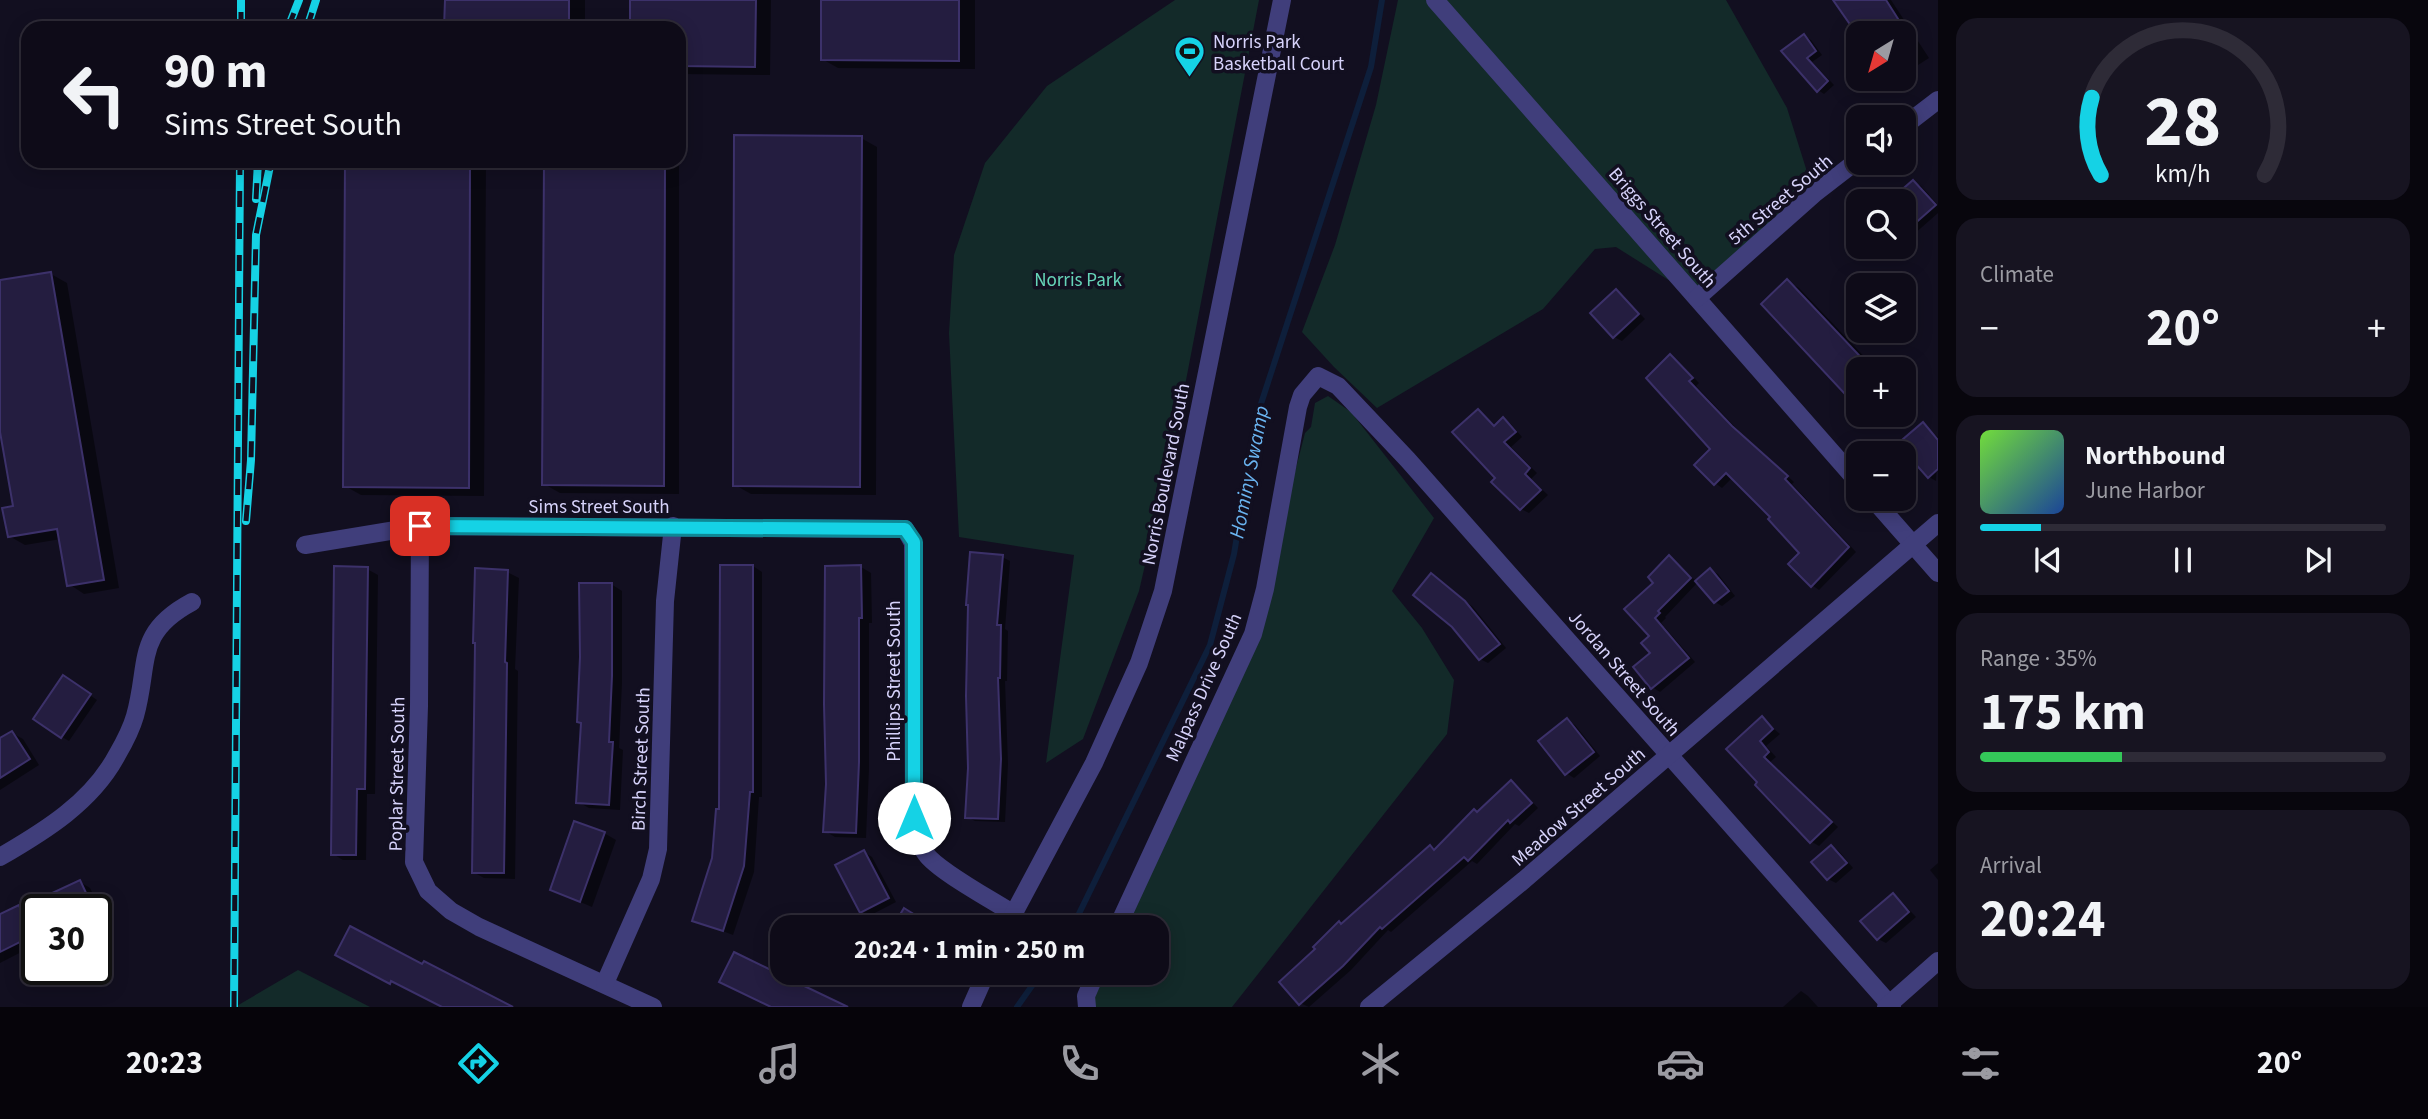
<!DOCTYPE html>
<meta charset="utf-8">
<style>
:root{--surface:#0e0b18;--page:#171421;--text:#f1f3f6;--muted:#9b9ba2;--line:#2e2b37;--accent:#15d2e5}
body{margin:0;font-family:"Source Sans 3",sans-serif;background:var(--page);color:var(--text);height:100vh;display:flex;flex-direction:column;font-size:26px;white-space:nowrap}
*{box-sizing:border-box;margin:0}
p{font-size:23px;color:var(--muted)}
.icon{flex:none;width:38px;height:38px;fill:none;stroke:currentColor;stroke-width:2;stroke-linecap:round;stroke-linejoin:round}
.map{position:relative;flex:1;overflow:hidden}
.drawer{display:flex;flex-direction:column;gap:18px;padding:18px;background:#08060d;width:490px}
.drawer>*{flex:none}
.hud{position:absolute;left:21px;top:21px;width:665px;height:147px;border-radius:21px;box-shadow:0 4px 18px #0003,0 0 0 2px var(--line);background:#0e0b18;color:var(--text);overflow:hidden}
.needle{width:46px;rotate:217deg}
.controls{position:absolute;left:1846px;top:21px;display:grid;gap:14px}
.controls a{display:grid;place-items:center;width:70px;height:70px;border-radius:14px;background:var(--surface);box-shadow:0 4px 18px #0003,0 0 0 2px var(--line);font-size:35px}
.speed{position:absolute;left:21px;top:894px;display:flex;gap:14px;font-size:35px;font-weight:700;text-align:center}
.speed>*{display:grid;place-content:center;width:91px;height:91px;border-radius:50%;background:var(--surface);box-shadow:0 4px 18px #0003,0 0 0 2px var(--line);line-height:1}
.speed .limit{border:4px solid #111;border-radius:10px;background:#fff;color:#111}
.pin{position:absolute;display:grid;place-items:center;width:60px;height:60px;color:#fff;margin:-30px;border-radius:14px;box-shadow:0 4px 10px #0006}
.me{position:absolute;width:77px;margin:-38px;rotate:0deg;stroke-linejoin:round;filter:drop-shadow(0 0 5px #0008)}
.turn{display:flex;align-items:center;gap:24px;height:147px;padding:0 28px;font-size:32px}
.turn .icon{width:91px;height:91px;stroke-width:2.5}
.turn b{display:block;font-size:49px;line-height:60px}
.big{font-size:52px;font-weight:700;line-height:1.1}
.drawer .tile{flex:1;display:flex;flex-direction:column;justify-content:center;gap:10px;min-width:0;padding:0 24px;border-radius:21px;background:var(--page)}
.drawer .dial{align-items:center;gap:0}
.dial svg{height:182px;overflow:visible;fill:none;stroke:var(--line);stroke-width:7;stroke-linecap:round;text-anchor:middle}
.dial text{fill:var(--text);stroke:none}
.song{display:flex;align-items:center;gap:21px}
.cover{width:84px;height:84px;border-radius:10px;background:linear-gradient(135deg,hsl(100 70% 55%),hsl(220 70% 35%))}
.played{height:7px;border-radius:4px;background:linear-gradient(90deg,var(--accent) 15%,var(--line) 15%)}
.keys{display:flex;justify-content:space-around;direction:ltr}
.heat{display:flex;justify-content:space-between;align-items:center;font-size:38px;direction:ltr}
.charge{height:10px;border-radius:5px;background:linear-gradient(90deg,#34c759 35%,var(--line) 0)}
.trip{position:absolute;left:770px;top:915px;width:399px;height:70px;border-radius:21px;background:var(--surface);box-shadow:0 4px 18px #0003,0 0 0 2px var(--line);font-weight:700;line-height:70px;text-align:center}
.dock{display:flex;height:112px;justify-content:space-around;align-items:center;background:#06040a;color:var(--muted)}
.dock .icon{width:49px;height:49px}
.dock .on{color:var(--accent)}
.dock b{font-size:32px;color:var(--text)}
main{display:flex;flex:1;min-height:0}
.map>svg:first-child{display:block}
.green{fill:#132a29}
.shadow{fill:#0007}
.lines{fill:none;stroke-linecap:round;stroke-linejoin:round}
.stream{stroke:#0e1f3b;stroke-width:6}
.building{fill:#241d40;stroke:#3c316a;stroke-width:2}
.minor{stroke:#403e7b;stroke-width:18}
.rail-casing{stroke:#15d2e5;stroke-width:8}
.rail{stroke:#120f20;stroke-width:5;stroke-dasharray:16;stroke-linecap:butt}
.route-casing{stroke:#0e8895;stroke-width:18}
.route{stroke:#15d2e5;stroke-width:12}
.labels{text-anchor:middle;stroke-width:7;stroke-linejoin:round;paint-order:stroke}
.poi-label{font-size:19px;fill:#d7d3fb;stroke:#120f20;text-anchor:start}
.street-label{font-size:19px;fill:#d7d3fb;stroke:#120f20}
.park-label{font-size:19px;fill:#66d4b8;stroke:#120f20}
.water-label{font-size:21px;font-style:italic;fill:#6ab4f1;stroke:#120f20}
</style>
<main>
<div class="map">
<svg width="1938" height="1007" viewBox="0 0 1938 1007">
<rect width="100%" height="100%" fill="#120f20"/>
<!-- green -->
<g class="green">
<path d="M 1175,0 L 1259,0 L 1178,422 L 1139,591 L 1083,739 L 1046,763 L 1074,555 L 959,537 L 949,333 L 954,255 L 985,163 L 1047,86 Z"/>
<path d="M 1398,0 L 1726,0 L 1787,108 L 1814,194 L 1697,298 L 1616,247 L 1595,249 L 1543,309 L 1377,408 L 1334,367 L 1302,332 L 1335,245 L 1376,105 Z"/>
<path d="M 1328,396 L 1351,412 L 1434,518 L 1392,591 L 1422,628 L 1454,680 L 1447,734 L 1232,1007 L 1087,1007 L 1096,973 L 1157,973 L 1157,928 L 1116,927 L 1256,623 L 1305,433 L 1311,427 L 1315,403 Z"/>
<path d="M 298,970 L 370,1007 L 235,1007 Z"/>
</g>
<!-- shadow -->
<g class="shadow">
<path d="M 447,0 L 585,0 L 585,28 L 446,28 Z"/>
<path d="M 632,0 L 771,0 L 770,75 L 679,74 L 679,28 L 632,28 Z"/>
<path d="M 823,0 L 975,0 L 975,69 L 838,68 L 822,59 Z"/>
<path d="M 1835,0 L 1891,0 L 1929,58 L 1904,74 L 1904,33 L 1858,34 Z"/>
<path d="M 1804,36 L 1811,40 L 1822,55 L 1812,62 L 1834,85 L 1824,94 L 1818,90 L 1784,51 Z"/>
<path d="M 1858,46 L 1858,62 L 1851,51 Z"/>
<path d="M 861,138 L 877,147 L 876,495 L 751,494 L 735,485 Z"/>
<path d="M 679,143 L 679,494 L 560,493 L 544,484 L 545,161 L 679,161 Z"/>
<path d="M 347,161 L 486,161 L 484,496 L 361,495 L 345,486 Z"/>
<path d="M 1914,182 L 1921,186 L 1938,205 L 1938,213 L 1913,235 L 1904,229 L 1904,201 L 1892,201 Z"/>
<path d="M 51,274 L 67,283 L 119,588 L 84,594 L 69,584 L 61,539 L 25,545 L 9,536 L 15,507 L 0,421 L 0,282 Z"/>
<path d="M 1787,281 L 1799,288 L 1876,369 L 1858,369 L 1858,405 L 1763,304 Z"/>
<path d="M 1616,291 L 1623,296 L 1645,319 L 1622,341 L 1614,337 Z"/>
<path d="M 1671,357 L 1678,361 L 1699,383 L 1696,386 L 1740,432 L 1794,482 L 1792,484 L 1856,552 L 1819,590 L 1812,585 L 1802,553 L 1773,517 L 1733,477 L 1722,488 L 1715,483 L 1712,449 Z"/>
<path d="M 1478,411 L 1496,426 L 1503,419 L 1511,424 L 1522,437 L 1511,447 L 1537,473 L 1531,479 L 1548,495 L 1529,513 L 1521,509 L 1494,482 L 1497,478 Z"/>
<path d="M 1868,415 L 1886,415 L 1879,421 Z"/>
<path d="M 1923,425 L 1938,437 L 1936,481 L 1929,477 L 1918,456 Z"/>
<path d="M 1002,557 L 1010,561 L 1005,629 L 1008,631 L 1007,681 L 1005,681 L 1008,764 L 1005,822 L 975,821 L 967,817 L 970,768 Z"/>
<path d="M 1669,557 L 1696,581 L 1710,570 L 1718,574 L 1735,596 L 1722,606 L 1715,602 L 1698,582 L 1665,617 L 1666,618 L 1661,623 L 1695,662 L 1660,692 L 1652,687 L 1652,636 L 1656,583 Z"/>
<path d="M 753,566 L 762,572 L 762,797 L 759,797 L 754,872 L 733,935 L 694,920 L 714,858 Z"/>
<path d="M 861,567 L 871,573 L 872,623 L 869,623 L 869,769 L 866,838 L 835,837 L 825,831 Z"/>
<path d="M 367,569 L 378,575 L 375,794 L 367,794 L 366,860 L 343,860 L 333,854 Z"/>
<path d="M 507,572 L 519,578 L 515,669 L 518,671 L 515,879 L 484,878 L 473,872 Z"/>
<path d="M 1439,579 L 1473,607 L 1506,648 L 1488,663 L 1480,659 Z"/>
<path d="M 611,584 L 622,591 L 622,683 L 619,748 L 623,750 L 620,810 L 589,808 L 578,802 Z"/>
<path d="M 71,682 L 97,700 L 69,741 L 62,737 Z"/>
<path d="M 1762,719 L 1780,734 L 1766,746 L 1776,757 L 1770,762 L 1838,827 L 1819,846 L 1812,842 L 1757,785 L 1760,782 L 1729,749 Z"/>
<path d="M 1567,720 L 1575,725 L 1600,756 L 1574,778 L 1566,773 Z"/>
<path d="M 12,733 L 23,739 L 39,765 L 0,790 L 0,740 Z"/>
<path d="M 1511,783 L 1518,787 L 1538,808 L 1519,826 L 1515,824 L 1477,864 L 1472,861 L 1391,932 L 1388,930 L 1351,970 L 1309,1007 L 1300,1003 L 1342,925 L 1430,847 L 1436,850 Z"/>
<path d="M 604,833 L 616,840 L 592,907 L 552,890 Z"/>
<path d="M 1832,847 L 1839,851 L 1853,868 L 1836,883 L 1828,879 Z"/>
<path d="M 864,852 L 872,857 L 896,902 L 869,916 L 861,911 Z"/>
<path d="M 1938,863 L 1938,880 L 1930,870 Z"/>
<path d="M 80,882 L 90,888 L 103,914 L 96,917 L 96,910 L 37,910 L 37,944 L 0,963 L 0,916 L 19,907 L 23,909 Z"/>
<path d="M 1893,895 L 1900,900 L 1916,917 L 1886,943 L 1878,939 Z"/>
<path d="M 1801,991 L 1808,996 L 1818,1007 L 1783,1007 Z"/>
</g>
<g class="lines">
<!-- stream -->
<g class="stream">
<path d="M 1072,928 L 1210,645 L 1234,554 L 1257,416 L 1371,67 L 1382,0"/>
<path d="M 1017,1007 L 1041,973"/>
</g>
</g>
<!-- building -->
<g class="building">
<path d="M 445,0 L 569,0 L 569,28 L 444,28 Z"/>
<path d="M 630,0 L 756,0 L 755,67 L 679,66 L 679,28 L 630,28 Z"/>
<path d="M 821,0 L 959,0 L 959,61 L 821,60 Z"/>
<path d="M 1833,0 L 1886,0 L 1907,33 L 1856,33 Z"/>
<path d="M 1804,34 L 1816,51 L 1807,58 L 1828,81 L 1817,92 L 1781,51 Z"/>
<path d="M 734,135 L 862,136 L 860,487 L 733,486 Z"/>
<path d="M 345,161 L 470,161 L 469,488 L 343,487 Z"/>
<path d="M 544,161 L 665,161 L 664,486 L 542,485 Z"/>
<path d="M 1913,180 L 1936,205 L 1904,233 L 1904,201 L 1889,201 Z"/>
<path d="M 51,272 L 104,580 L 67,586 L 57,529 L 8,537 L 2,508 L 13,506 L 0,432 L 0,280 Z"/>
<path d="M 1787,279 L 1872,369 L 1858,369 L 1858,408 L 1761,304 Z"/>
<path d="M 1616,289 L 1639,314 L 1613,338 L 1590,313 Z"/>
<path d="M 1670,354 L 1693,378 L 1689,381 L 1732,426 L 1788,476 L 1785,479 L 1849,547 L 1811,587 L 1788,564 L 1799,553 L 1768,519 L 1770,517 L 1726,473 L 1714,485 L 1694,465 L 1710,449 L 1646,378 Z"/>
<path d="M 1478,409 L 1494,426 L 1503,417 L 1516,432 L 1504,442 L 1530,468 L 1525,474 L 1541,490 L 1520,510 L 1491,482 L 1495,478 L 1452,432 Z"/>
<path d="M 1923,422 L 1938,440 L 1938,469 L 1928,478 L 1911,459 L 1915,456 L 1902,440 Z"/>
<path d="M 970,552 L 1003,555 L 997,625 L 1001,625 L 1000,678 L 998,678 L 1001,759 L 998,819 L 965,818 L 968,768 L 966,696 L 968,605 L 966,605 Z"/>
<path d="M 1669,555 L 1691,578 L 1658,611 L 1660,613 L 1655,618 L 1689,658 L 1651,689 L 1633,667 L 1650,653 L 1641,643 L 1649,636 L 1624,609 L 1653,583 L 1648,577 Z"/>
<path d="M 720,565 L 753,565 L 753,792 L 750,792 L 744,866 L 723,931 L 692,921 L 712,858 L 716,809 L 719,809 Z"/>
<path d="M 861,565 L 862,618 L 859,618 L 859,762 L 856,833 L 823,832 L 826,784 L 824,704 L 825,566 Z"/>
<path d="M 334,566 L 368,567 L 365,789 L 357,789 L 356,855 L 331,855 Z"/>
<path d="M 475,568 L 508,570 L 505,662 L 507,663 L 504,873 L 472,873 L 475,643 L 473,643 Z"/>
<path d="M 1710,568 L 1729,591 L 1714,603 L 1695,581 Z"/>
<path d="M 1431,573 L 1465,601 L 1500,644 L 1479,660 L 1452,627 L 1413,595 Z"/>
<path d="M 579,583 L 612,583 L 612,676 L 609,742 L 613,742 L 609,805 L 576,803 L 581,723 L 577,722 L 580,657 Z"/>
<path d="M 63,675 L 91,694 L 61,738 L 33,719 Z"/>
<path d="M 1762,716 L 1773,729 L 1760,741 L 1769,752 L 1764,757 L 1832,822 L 1810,843 L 1755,785 L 1757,782 L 1726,749 Z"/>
<path d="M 1567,718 L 1594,752 L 1565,775 L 1538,741 Z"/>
<path d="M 12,731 L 30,759 L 0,778 L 0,738 Z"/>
<path d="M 1511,780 L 1532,803 L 1510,823 L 1508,820 L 1468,861 L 1464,857 L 1382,929 L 1380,927 L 1343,966 L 1299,1005 L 1279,982 L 1315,949 L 1313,947 L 1339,921 L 1341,924 L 1430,845 L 1434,850 L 1474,809 L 1477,812 Z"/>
<path d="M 574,821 L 605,832 L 580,902 L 550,890 Z"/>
<path d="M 1831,845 L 1847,863 L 1827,880 L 1811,862 Z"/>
<path d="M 864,850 L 889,898 L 860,913 L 835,865 Z"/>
<path d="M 80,880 L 94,910 L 21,910 L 34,935 L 0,952 L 0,914 L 19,905 L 20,908 Z"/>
<path d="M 1893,893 L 1909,912 L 1877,940 L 1860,921 Z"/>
<path d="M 904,908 L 936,928 L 892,928 Z"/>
<path d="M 350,926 L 422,964 L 424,961 L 513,1007 L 442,1007 L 391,981 L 390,984 L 335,955 Z"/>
<path d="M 734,952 L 798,983 L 848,1007 L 771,1007 L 719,982 Z"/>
</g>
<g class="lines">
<!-- minor -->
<g class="minor">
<path d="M 1435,0 L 1858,482"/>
<path d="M 1904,126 L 1938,100"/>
<path d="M 1697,298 L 1814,194 L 1858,160"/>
<path d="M 1873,499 L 1938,573"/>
<path d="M 420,526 L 419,706 L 414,862 L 428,891 L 451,911 L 479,927 L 653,1007"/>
<path d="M 305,545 L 420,526 L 905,529 L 913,543 L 914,818 C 916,831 918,843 926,854 C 938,871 992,900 1012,913"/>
<path d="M 0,857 C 45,831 92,802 117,755 C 124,743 131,730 135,716 C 150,663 134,633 192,602"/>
<path d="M 1006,928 L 1094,763 L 1139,663 L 1163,591 L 1282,0"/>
<path d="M 1117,928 L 1253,634 L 1265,589 L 1298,407 L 1302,395 L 1318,376 L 1338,386 L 1408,460 L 1892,1007"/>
<path d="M 605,983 L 651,879 L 658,849 L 665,601 L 673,526"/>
<path d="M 971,1007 L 986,973"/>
<path d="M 1087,1007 L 1086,996 L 1096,973"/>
<path d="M 1369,1007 L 1524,880 L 1938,523"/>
<path d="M 1886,1007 L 1938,961"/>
</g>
<defs>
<g id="rail">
<path d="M 241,28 L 241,0"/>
<path d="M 288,28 L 299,0"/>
<path d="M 307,28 L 316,0"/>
<path d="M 256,199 L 258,161"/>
<path d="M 246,521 L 251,460 L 256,235 L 271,161"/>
<path d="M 234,1007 L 240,161"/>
</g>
</defs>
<!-- rail casing -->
<use href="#rail" class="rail-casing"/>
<!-- rail -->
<use href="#rail" class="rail"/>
</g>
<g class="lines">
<defs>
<path id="route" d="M 420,526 L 905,529 L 914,542 L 914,818"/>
</defs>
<!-- route casing -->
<use href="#route" class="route-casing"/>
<!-- route -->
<use href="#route" class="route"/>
</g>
<!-- icons -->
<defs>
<symbol id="stadium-pin" viewBox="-11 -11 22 30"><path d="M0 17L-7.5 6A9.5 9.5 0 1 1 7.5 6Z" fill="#15d2e5" stroke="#120f20"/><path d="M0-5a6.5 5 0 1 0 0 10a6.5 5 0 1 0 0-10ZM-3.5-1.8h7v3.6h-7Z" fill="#111"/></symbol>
</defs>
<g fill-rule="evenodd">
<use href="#stadium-pin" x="1172" y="34" width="35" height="47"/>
</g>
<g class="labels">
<!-- poi labels -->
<g class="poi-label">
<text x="1213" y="48">Norris Park<tspan x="1213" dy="22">Basketball Court</tspan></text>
</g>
<!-- street labels -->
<g class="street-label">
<text transform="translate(1780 199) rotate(-40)" y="7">5th Street South</text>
<text transform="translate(1663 227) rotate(49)" y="7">Briggs Street South</text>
<text transform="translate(1165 474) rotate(-79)" y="7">Norris Boulevard South</text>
<text x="599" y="513">Sims Street South</text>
<text transform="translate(1625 673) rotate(49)" y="7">Jordan Street South</text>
<text transform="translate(893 681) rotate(-90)" y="7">Phillips Street South</text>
<text transform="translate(1203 687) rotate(-66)" y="7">Malpass Drive South</text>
<text transform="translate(640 759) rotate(-88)" y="7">Birch Street South</text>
<text transform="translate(396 774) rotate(-89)" y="7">Poplar Street South</text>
<text transform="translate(1578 806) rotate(-41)" y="7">Meadow Street South</text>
</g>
<!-- park labels -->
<g class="park-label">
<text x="1078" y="286">Norris Park</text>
</g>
<!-- water labels -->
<g class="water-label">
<text transform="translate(1249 472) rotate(-79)" y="7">Hominy Swamp</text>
</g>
</g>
</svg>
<div class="controls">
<a><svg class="needle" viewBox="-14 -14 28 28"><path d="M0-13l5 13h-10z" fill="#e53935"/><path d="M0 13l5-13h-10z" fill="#9b9ba2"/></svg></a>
<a><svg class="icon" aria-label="sound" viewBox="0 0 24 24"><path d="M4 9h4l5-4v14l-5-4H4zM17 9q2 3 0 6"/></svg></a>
<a><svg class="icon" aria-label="search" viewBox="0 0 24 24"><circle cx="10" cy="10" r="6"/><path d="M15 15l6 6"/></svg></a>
<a><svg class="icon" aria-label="layers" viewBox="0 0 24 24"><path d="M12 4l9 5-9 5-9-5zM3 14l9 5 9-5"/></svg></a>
<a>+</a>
<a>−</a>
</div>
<div class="speed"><div class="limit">30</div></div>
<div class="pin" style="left:420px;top:526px;background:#d93025"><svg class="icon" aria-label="arrive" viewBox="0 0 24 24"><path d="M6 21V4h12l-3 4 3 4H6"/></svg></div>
<svg class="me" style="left:914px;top:818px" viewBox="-20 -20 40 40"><circle r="19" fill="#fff"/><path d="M0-13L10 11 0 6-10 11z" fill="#15d2e5"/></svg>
<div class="trip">20:24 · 1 min · 250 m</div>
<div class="hud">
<div class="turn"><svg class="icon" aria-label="left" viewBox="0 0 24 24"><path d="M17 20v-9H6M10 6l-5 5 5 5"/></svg><div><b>90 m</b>Sims Street South</div></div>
</div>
</div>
<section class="drawer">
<div class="tile dial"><svg viewBox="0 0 100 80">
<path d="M14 69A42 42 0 1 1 86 69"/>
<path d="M14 69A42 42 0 0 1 10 35" stroke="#15d2e5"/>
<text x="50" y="56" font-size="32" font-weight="700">28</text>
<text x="50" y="72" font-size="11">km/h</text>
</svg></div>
<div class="tile"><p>Climate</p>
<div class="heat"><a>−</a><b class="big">20°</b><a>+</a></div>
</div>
<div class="tile">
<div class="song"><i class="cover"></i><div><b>Northbound</b><p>June Harbor</p></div></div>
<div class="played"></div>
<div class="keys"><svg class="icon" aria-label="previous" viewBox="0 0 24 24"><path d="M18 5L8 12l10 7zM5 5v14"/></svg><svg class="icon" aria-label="pause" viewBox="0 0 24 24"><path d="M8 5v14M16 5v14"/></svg><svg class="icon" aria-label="next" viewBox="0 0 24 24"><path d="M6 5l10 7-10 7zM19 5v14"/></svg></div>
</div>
<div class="tile"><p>Range · 35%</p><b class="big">175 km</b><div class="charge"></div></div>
<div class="tile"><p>Arrival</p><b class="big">20:24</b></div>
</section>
</main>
<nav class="dock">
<b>20:23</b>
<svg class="icon on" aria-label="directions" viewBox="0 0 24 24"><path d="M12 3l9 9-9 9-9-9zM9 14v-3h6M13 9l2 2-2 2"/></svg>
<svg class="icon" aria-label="music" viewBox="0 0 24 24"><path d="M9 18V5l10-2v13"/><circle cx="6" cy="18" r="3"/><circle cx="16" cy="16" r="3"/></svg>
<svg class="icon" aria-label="phone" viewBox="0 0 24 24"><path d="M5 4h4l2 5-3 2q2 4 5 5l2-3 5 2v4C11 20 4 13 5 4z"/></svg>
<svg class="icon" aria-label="climate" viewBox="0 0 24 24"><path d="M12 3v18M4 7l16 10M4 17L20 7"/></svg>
<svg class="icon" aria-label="car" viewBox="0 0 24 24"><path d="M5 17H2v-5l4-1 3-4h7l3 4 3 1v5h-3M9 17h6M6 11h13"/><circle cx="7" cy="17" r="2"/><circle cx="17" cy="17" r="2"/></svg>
<svg class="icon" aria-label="filters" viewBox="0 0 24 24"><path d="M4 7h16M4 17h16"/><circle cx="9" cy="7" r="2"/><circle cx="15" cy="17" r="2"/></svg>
<b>20°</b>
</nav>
